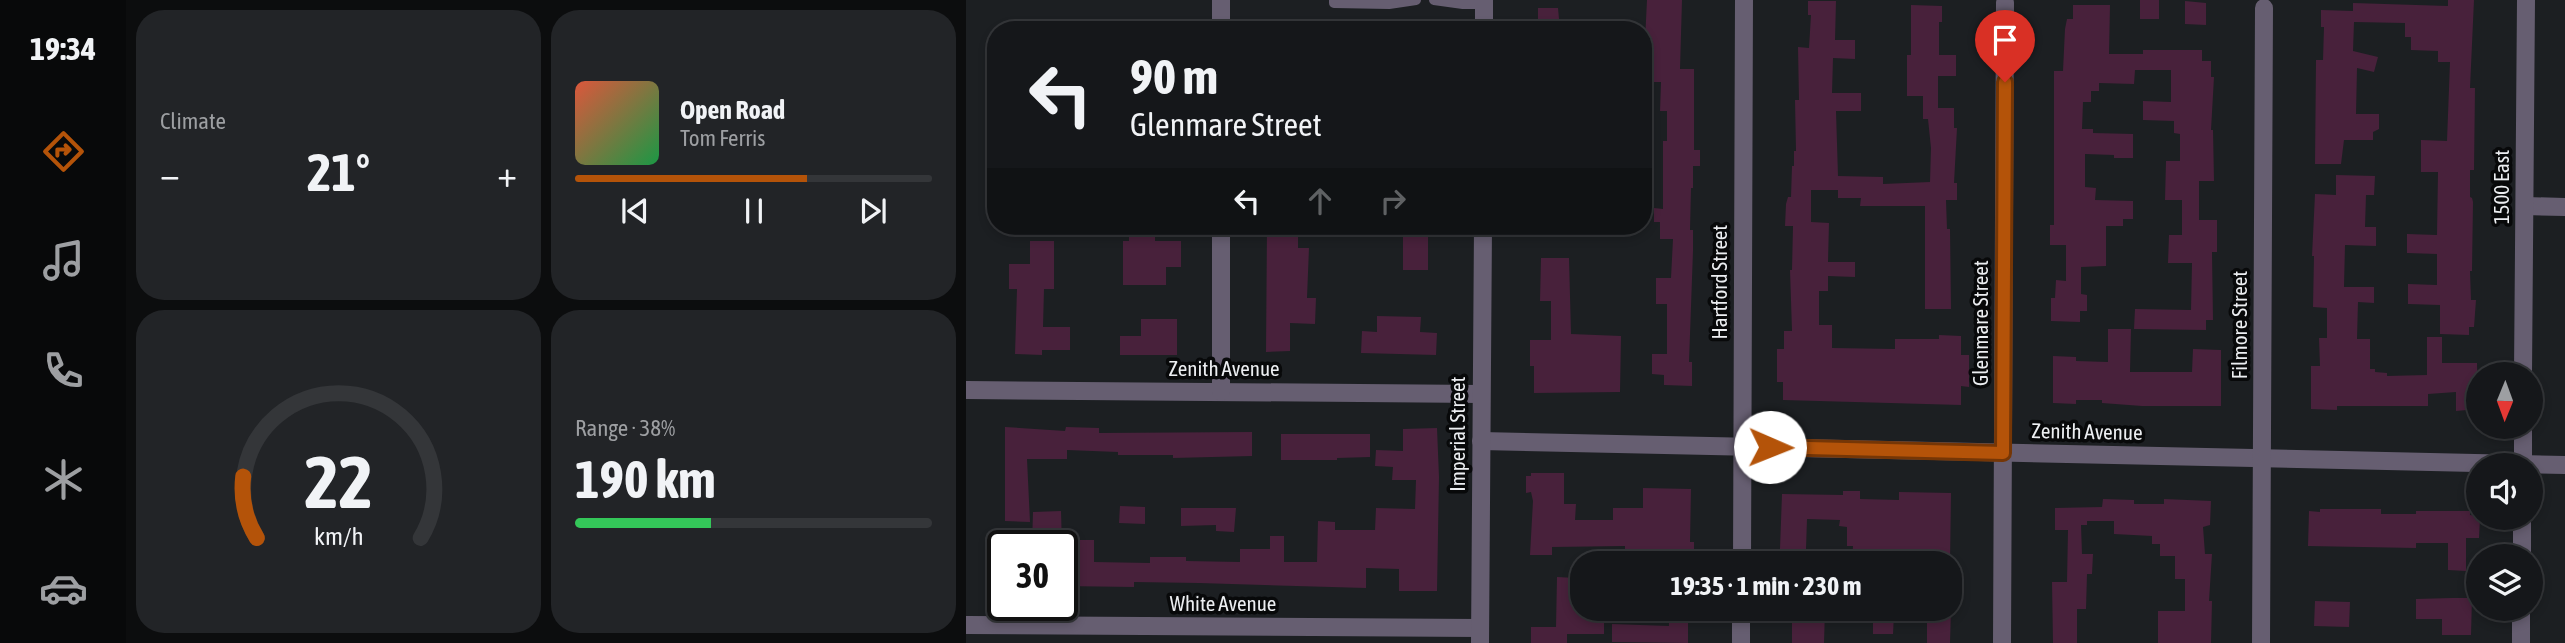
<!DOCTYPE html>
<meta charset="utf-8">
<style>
:root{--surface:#15171a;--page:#222427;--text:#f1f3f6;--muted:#9d9fa2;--line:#343639;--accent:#b45309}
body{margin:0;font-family:"Asap Condensed",sans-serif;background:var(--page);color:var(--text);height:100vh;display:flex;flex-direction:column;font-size:26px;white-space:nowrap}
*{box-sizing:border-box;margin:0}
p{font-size:23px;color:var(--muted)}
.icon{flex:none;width:38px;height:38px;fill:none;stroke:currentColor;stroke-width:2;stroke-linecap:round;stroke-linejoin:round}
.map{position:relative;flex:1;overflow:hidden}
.drawer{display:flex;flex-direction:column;gap:10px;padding:10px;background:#0c0d0e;width:840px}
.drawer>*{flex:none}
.hud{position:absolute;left:21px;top:21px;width:665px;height:214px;border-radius:28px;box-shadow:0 4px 10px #0003,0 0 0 2px var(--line);background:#15171a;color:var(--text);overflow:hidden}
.needle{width:46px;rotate:181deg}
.tools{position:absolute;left:1500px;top:362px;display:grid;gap:14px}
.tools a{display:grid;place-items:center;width:77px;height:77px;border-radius:50%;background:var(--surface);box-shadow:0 4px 10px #0003,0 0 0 2px var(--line);font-size:35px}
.speed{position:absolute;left:21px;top:530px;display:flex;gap:14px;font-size:35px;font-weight:700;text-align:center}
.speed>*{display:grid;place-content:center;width:91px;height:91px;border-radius:50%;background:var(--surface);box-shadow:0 4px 10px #0003,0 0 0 2px var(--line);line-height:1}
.speed .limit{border:4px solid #111;border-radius:10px;background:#fff;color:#111}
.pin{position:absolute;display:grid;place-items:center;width:60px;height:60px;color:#fff;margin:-72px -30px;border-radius:50% 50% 50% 0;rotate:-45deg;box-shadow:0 0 7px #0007}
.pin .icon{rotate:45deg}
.me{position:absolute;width:77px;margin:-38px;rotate:91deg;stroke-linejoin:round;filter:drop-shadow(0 0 5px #0008)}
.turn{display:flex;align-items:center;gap:24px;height:147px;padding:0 28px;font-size:32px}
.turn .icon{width:91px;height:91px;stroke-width:2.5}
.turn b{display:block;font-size:49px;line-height:60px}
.lanes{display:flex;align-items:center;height:66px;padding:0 28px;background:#0003;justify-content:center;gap:35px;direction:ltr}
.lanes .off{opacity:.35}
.big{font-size:52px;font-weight:700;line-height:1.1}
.drawer .card{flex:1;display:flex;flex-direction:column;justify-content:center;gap:10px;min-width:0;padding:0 24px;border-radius:28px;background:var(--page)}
.drawer .dial{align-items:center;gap:0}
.dial svg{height:182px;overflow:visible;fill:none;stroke:var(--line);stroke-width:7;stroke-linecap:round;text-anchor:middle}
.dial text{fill:var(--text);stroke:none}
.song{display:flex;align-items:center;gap:21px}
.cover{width:84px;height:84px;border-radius:10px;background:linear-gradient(135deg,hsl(10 70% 55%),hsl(140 70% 35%))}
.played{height:7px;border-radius:4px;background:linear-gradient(90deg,var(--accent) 65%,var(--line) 65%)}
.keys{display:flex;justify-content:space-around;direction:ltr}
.heat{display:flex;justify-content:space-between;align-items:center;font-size:38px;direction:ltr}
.charge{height:10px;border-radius:5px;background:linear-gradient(90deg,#34c759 38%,var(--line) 0)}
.drawer .tiles{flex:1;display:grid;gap:10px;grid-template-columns:repeat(2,1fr)}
.trip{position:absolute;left:604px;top:551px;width:392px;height:70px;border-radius:28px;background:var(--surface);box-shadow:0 4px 10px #0003,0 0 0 2px var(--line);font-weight:700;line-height:70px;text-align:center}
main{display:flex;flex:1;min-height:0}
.tab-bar{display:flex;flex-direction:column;width:126px;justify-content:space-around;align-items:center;background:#08090a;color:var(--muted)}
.tab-bar .icon{width:49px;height:49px}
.tab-bar .current{color:var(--accent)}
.tab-bar b{font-size:32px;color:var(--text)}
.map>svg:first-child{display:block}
.building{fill:#48213b}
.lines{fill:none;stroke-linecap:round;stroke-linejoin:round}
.service{stroke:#665e71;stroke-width:10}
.minor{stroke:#665e71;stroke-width:18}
.route-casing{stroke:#753606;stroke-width:18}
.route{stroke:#b45309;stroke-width:12}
.labels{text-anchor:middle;stroke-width:7;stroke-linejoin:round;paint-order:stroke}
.street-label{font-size:21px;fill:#eceef1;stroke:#08090a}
</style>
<main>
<nav class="tab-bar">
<b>19:34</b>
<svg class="icon current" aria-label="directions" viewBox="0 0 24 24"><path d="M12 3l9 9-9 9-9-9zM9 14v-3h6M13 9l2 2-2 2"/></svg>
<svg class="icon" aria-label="music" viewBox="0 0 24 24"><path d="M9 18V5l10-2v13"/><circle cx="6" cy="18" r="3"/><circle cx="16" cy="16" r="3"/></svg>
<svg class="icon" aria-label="phone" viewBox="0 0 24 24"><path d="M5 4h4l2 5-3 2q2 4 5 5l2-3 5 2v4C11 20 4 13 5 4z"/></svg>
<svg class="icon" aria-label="climate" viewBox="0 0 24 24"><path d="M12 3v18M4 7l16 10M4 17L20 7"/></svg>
<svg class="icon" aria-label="car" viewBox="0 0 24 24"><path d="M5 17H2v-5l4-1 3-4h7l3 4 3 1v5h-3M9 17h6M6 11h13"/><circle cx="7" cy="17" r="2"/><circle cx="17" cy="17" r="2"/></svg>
</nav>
<section class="drawer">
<div class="tiles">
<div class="card"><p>Climate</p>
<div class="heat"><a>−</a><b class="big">21°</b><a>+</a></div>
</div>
<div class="card">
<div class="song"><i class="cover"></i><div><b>Open Road</b><p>Tom Ferris</p></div></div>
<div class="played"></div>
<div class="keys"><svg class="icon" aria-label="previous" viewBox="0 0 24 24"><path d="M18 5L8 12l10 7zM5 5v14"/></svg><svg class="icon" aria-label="pause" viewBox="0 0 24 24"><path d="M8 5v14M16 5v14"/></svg><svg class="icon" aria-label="next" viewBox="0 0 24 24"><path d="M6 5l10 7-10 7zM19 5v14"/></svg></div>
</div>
<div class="card dial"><svg viewBox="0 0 100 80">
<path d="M14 69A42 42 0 1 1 86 69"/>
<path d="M14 69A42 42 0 0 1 8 42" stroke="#b45309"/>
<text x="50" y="56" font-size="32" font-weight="700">22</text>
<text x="50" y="72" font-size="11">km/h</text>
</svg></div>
<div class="card"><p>Range · 38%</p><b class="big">190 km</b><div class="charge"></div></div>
</div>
</section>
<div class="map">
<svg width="1599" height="643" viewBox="0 0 1599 643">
<rect width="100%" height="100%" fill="#1c1f22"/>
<!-- building -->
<g class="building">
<path d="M 681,0 L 716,0 L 714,69 L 728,69 L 728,150 L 734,150 L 734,166 L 727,166 L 727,188 L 725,188 L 724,230 L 727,230 L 727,251 L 723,362 L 726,362 L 726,386 L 698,385 L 698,375 L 686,374 L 686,354 L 701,354 L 701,304 L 690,304 L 690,278 L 705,278 L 707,239 L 694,239 L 694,222 L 688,222 L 688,208 L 697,209 L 697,141 L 701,141 L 701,111 L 694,111 L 695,82 L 677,82 Z"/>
<rect x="1174" y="0" width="19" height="19"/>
<path d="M 1482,0 L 1508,0 L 1504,88 L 1509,88 L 1508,170 L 1504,170 L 1504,197 L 1506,198 L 1507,202 L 1506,271 L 1504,271 L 1505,300 L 1510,300 L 1508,327 L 1503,327 L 1503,335 L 1474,334 L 1474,305 L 1442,304 L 1442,284 L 1471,285 L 1471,254 L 1441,253 L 1441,234 L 1471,235 L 1472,172 L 1455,172 L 1455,140 L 1481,141 L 1484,62 L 1472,62 L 1472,51 L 1445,50 L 1445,37 L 1439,37 L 1439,23 L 1388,22 L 1387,51 L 1412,57 L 1408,72 L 1391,68 L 1390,114 L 1413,114 L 1413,129 L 1407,132 L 1407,140 L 1378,140 L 1375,164 L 1349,164 L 1350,60 L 1357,60 L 1358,27 L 1355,27 L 1355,10 L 1387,11 L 1387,3 L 1482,6 Z"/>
<path d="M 842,1 L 870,1 L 869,40 L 889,40 L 889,59 L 867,58 L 866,93 L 895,93 L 895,111 L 870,111 L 872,176 L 917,177 L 917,184 L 964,182 L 965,148 L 962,119 L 957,119 L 957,96 L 941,96 L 941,55 L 945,55 L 945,5 L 976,6 L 976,22 L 973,22 L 973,55 L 990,55 L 990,76 L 972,76 L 972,108 L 988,108 L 988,128 L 991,128 L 988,183 L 991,183 L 991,200 L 980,200 L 981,229 L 984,229 L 985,309 L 959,309 L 959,206 L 894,206 L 895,198 L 872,198 L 872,190 L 845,190 L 845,222 L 863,223 L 862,262 L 889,262 L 889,277 L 862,276 L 862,291 L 853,291 L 853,325 L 866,325 L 866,348 L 929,349 L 929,339 L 973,339 L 973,335 L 995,336 L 995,355 L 1003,355 L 1003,387 L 995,386 L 995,405 L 817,400 L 817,382 L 811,382 L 811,349 L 818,349 L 818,331 L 826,331 L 824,270 L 826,270 L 827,226 L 819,226 L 820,204 L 822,197 L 825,197 L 826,166 L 828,166 L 828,151 L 830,151 L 829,100 L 833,100 L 832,47 L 843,48 L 845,15 L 842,15 Z"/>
<path d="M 1219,1 L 1240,3 L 1240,25 L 1219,24 Z"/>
<path d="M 1107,5 L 1144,5 L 1143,54 L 1177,54 L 1177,50 L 1236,50 L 1236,61 L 1245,61 L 1245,77 L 1248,77 L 1245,130 L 1247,130 L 1248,181 L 1233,181 L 1233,220 L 1251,220 L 1251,252 L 1246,252 L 1247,320 L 1240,320 L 1240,330 L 1168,329 L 1169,309 L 1225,310 L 1226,263 L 1202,263 L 1203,235 L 1216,235 L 1216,200 L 1199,200 L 1200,161 L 1214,161 L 1214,134 L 1208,133 L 1208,121 L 1177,120 L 1177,101 L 1205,102 L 1205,70 L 1169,70 L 1168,84 L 1133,83 L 1133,91 L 1125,91 L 1125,102 L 1117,102 L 1116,129 L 1127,129 L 1127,133 L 1167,134 L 1167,158 L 1148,158 L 1148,155 L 1119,154 L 1119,187 L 1130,188 L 1129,200 L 1167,201 L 1167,219 L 1157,219 L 1157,226 L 1140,226 L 1140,266 L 1115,267 L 1115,294 L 1121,295 L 1121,311 L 1114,311 L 1114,322 L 1085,321 L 1085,298 L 1089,298 L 1090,280 L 1100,281 L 1100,245 L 1084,245 L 1084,225 L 1088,225 L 1088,71 L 1097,71 L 1099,29 L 1101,19 L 1107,19 Z"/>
<path d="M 572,8 L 592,8 L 594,30 L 572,30 Z"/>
<path d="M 1370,175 L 1409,176 L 1408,195 L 1400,195 L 1399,227 L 1410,227 L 1410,246 L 1379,245 L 1378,287 L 1408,287 L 1408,303 L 1392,302 L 1391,339 L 1404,339 L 1404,369 L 1409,369 L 1409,372 L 1421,373 L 1421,376 L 1461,375 L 1461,337 L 1476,337 L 1476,363 L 1511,363 L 1512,409 L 1490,411 L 1490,392 L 1462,394 L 1462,406 L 1371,406 L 1371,410 L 1345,409 L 1345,366 L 1354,366 L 1353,338 L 1361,338 L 1361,308 L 1347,307 L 1348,256 L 1346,256 L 1349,194 L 1370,195 Z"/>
<path d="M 163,226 L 189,226 L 189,241 L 215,241 L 215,267 L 200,267 L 200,285 L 157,285 L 157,241 L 163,241 Z"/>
<path d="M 301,226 L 332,226 L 332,248 L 343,248 L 341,298 L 350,298 L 349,324 L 324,323 L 324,351 L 300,352 Z"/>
<rect x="437" y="226" width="25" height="44"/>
<path d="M 64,241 L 88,241 L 88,289 L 78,289 L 77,327 L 104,327 L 104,350 L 76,350 L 76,355 L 49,354 L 51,289 L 43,289 L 43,264 L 64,264 Z"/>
<path d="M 575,258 L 603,258 L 605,334 L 655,336 L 654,392 L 568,393 L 568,366 L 564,366 L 564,340 L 585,340 L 585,301 L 574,301 Z"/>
<path d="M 411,316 L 455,317 L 454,332 L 471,333 L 470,355 L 395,353 L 396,331 L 411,332 Z"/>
<path d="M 175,319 L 211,319 L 211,355 L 154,355 L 154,336 L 175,336 Z"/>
<path d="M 1142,329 L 1165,329 L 1164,372 L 1226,372 L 1227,349 L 1255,350 L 1255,406 L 1176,406 L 1136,403 L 1136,400 L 1110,400 L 1110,404 L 1087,403 L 1087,356 L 1110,357 L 1110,361 L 1142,362 Z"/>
<path d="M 39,427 L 99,431 L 100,427 L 133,428 L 133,433 L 286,432 L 286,456 L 207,458 L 207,455 L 152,455 L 152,452 L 101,450 L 101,459 L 61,459 L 64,522 L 39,521 Z"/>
<path d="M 471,428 L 473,477 L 471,591 L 433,591 L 433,569 L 400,568 L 400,588 L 233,583 L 168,582 L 168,587 L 96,586 L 96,540 L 128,540 L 128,562 L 184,563 L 184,557 L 220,557 L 220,561 L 274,562 L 274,549 L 304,549 L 304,536 L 318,536 L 318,562 L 351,562 L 352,521 L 369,522 L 369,530 L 409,530 L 410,508 L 449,509 L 450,480 L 426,480 L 427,467 L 409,466 L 410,450 L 437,451 L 437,429 Z"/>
<path d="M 315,434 L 404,434 L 404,457 L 371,458 L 371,460 L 315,460 Z"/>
<path d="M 565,473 L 598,473 L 598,504 L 610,504 L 609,520 L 647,520 L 647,508 L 677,508 L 677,488 L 725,489 L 724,542 L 728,542 L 728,559 L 726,559 L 725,564 L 701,564 L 701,559 L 667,559 L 667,555 L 659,555 L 659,546 L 586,547 L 586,555 L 564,555 L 567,501 L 565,492 L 560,493 L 560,476 L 565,476 Z"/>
<path d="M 877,491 L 894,491 L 894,499 L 933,500 L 933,492 L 985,493 L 984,564 L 951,564 L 951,556 L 904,557 L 904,564 L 886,564 L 887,546 L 881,546 L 881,527 L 873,526 L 874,520 L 841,519 L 840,549 L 814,549 L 816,494 L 877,495 Z"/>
<path d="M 1137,499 L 1168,500 L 1168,504 L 1198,504 L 1198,499 L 1245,501 L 1244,525 L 1237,527 L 1239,554 L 1246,554 L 1243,601 L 1246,601 L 1245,643 L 1192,643 L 1192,611 L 1219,611 L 1219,579 L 1209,579 L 1209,556 L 1194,556 L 1194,544 L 1186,544 L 1186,536 L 1148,534 L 1148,521 L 1121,521 L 1121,525 L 1115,525 L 1116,554 L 1127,554 L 1126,574 L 1121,574 L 1120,609 L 1111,609 L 1111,643 L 1087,643 L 1086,582 L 1101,582 L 1102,530 L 1089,530 L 1089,508 L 1136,507 Z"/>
<path d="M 154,506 L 179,507 L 179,524 L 153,523 Z"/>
<path d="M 215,508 L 270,508 L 268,532 L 250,531 L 250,525 L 215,526 Z"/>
<path d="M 1354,509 L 1415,509 L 1415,514 L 1450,514 L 1450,511 L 1504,511 L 1504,515 L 1512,516 L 1514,518 L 1513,538 L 1500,538 L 1500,571 L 1482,570 L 1482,543 L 1450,543 L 1450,548 L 1342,546 L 1343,511 L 1354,512 Z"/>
<path d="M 95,511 L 96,546 L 66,546 L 67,512 Z"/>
<path d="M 591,577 L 610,578 L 610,581 L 616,581 L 616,609 L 638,609 L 638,634 L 601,634 L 601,643 L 565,643 L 565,627 L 590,627 Z"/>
<path d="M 1486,598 L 1506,598 L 1505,635 L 1476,635 L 1476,619 L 1450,619 L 1450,599 Z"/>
<path d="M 1349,601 L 1384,602 L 1383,627 L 1348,626 Z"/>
<path d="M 703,609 L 722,609 L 722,643 L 646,642 L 646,624 L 703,626 Z"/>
<path d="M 826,609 L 859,609 L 858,643 L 826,643 Z"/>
<path d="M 961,609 L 985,609 L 984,643 L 961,643 Z"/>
<path d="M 907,613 L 928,614 L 927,634 L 907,634 Z"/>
</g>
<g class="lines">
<!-- service -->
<g class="service">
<path d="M 368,0 L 368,3 L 423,4 L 450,0"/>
<path d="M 468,0 L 497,4 L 518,4"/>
</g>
<!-- minor -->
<g class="minor">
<path d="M 255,30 L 255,0"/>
<path d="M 518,30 L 518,0"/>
<path d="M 1559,206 L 1599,207"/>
<path d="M 1557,374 L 1560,0"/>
<path d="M 0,390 L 515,394"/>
<path d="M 255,392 L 255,226"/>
<path d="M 515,441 L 1599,465"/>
<path d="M 1557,466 L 1557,427"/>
<path d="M 1556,556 L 1556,518"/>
<path d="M 776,564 L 778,0"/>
<path d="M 0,625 L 514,628"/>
<path d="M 514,643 L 517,226"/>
<path d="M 775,643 L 775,609"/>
<path d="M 1036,643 L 1039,3"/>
<path d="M 1295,643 L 1298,8"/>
<path d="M 1555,643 L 1555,609"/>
</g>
</g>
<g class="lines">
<defs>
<path id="route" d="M 804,447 L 1037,453 L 1039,82"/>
</defs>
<!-- route casing -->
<use href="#route" class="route-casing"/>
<!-- route -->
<use href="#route" class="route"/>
</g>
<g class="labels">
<!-- street labels -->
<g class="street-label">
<text transform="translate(1536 187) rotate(-90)" y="7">1500 East</text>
<text transform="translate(754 282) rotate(-90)" y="7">Hartford Street</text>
<text transform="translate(1015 323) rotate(-90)" y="7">Glenmare Street</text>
<text transform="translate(1274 325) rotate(-90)" y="7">Filmore Street</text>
<text x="258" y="376">Zenith Avenue</text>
<text transform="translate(1121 432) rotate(1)" y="7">Zenith Avenue</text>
<text transform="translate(492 434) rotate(-90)" y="7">Imperial Street</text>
<text x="257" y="611">White Avenue</text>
</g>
</g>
</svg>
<div class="tools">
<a><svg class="needle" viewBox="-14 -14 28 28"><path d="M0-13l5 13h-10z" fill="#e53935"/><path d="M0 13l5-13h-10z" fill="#9d9fa2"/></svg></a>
<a><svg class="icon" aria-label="sound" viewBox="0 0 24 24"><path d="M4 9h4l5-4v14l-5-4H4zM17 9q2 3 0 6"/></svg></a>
<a><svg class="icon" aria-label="layers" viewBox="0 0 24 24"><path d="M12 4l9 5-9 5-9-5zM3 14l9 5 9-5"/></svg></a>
</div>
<div class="speed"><div class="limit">30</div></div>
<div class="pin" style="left:1039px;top:82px;background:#d93025"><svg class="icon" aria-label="arrive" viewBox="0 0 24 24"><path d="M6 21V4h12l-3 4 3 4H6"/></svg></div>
<svg class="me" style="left:804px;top:447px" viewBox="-20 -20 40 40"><circle r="19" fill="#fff"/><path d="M0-13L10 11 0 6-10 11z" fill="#b45309"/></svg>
<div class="trip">19:35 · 1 min · 230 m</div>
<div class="hud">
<div class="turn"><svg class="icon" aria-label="left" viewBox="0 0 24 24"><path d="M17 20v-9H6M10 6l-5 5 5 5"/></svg><div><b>90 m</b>Glenmare Street</div></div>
<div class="lanes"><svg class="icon" aria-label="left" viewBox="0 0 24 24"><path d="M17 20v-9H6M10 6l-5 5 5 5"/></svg><svg class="icon off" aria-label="ahead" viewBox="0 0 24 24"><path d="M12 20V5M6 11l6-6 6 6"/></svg><svg class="icon off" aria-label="right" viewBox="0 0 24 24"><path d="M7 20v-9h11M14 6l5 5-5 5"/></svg></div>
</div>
</div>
</main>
